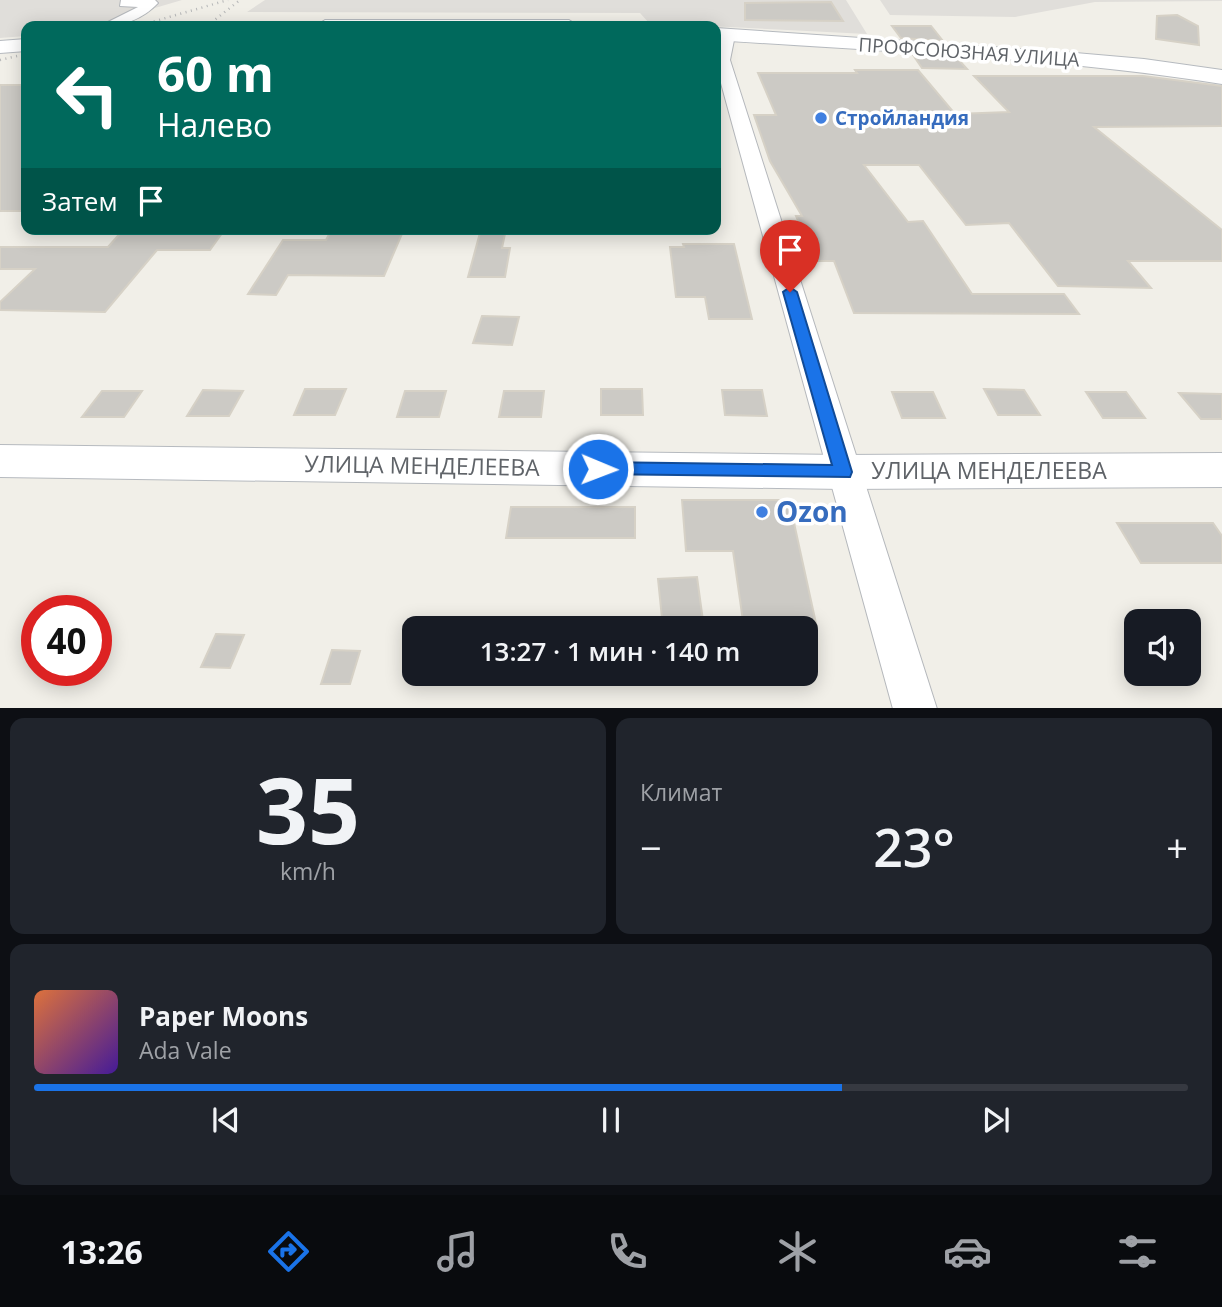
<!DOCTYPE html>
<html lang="ru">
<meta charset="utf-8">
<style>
:root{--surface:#171b24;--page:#20242c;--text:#f1f3f6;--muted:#9ea1a6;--line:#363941;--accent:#1a73e8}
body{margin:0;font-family:"Open Sans",sans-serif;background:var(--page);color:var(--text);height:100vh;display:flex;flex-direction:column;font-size:26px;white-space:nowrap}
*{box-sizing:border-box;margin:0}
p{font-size:23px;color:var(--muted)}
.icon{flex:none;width:38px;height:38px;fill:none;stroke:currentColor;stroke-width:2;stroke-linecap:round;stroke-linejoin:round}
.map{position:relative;height:708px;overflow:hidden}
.details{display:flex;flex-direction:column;gap:10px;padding:10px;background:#0d0f14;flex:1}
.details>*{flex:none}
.top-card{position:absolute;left:21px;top:21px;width:700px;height:214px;border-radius:14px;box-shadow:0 4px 18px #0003;background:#00695c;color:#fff;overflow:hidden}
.controls{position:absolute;left:1124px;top:609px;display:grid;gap:14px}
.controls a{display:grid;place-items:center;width:77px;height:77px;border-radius:14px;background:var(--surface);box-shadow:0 4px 18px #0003;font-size:35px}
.speed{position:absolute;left:21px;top:595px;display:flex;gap:14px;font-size:35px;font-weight:700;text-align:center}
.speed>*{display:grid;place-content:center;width:91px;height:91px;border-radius:50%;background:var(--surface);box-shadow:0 4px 18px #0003;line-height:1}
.speed .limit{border:10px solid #d22;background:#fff;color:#111}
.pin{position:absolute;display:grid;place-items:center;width:60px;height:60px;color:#fff;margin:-72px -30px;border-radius:50% 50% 50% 0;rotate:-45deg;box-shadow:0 0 7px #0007}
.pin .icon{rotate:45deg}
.me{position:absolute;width:77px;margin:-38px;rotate:91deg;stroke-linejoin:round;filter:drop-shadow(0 0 5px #0008)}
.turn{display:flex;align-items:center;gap:24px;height:147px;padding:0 21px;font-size:32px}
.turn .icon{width:91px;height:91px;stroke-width:2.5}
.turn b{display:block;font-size:49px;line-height:60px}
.then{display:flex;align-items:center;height:66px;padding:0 21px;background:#0003;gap:14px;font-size:26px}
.big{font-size:52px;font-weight:600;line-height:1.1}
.details .tile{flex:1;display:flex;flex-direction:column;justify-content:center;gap:10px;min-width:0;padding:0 24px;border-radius:14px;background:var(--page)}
.details .dial{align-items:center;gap:0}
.dial b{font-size:91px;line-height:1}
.song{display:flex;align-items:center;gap:21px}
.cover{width:84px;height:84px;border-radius:10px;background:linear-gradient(135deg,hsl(20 70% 55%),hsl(260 70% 35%))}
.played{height:7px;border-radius:4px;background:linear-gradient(90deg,var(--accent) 70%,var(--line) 70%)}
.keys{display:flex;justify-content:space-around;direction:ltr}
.heat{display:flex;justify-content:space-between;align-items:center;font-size:38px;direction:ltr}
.details .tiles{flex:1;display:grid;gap:10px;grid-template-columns:1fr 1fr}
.tile:last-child{grid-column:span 2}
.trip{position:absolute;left:402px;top:616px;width:416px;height:70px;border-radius:14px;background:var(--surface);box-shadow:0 4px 18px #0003;font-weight:600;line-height:70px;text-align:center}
.tab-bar{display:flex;height:112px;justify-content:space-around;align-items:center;background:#090b0e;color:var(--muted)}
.tab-bar .icon{width:49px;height:49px}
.tab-bar .on{color:var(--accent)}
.tab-bar b{font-size:32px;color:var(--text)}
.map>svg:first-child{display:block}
.industrial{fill:#e0deda}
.building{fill:#cccac5;stroke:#d6d1c6;stroke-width:2}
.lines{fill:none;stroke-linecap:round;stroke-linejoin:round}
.street-casing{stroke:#b5b8bc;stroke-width:2}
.secondary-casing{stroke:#b6babf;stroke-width:2}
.street{fill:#fff;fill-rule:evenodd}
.secondary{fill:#fff;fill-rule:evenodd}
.rail{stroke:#b6b7b8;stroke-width:2.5;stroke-dasharray:1 4.5;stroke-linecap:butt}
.route{fill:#1a73e8;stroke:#114b97;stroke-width:2}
.shop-dot{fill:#3f7fe0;stroke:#fff;stroke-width:2.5}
.labels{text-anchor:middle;stroke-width:7;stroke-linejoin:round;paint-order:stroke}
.far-street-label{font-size:19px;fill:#5f6368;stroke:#fff}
.far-shop-label{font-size:19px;font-weight:bold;fill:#366cbe;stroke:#fff;text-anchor:start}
.street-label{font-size:23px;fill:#5f6368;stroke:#fff}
.near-shop-label{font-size:28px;font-weight:bold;fill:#366cbe;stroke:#fff;text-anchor:start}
</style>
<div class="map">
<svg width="1222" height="709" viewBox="0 0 1222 709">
<rect width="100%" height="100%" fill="#f1efe8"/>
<!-- industrial -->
<g class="industrial">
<path d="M 0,0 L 182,0 L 94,26 L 26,26 L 26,36 L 0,38 Z"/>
<path d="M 265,0 L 846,0 L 867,34 L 649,23 L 640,13 L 247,12 Z"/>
<path d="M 880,0 L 1222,0 L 1222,1 L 1095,2 L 1015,17 L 890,15 Z"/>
</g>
<!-- building -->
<g class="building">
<path d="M 831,2 L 843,21 L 745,20 L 745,3 Z"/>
<path d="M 1177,15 L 1198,26 L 1199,45 L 1156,39 L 1157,16 Z"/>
<path d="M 892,26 L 931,26 L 943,41 L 901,38 Z"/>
<path d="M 913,55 L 957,58 L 967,69 L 922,68 Z"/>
<path d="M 855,70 L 918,70 L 955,114 L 1009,112 L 974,76 L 1143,76 L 1222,86 L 1222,126 L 1094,127 L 1222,230 L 1222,261 L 1128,261 L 1151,288 L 1058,286 L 1009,223 L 966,225 L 919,165 L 864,165 L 908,222 L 923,221 L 972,294 L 1064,294 L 1079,314 L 854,313 L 834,261 L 816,261 L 796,216 L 802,216 L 770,161 L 754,115 L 776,115 L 758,73 L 857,73 Z"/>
<rect x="0" y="85" width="26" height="126"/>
<path d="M 124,229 L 225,229 L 210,250 L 157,250 L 105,312 L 0,310 L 0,302 L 35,269 L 0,269 L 0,247 L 108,247 Z"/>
<path d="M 332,229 L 404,229 L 384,276 L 288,275 L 276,295 L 248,294 L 283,240 L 326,240 Z"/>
<path d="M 481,229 L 506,229 L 502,248 L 510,248 L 505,277 L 468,277 Z"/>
<path d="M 683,244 L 734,244 L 752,319 L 709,319 L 705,297 L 676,297 L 670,247 L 684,247 Z"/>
<path d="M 482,316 L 519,317 L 512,345 L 473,343 Z"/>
<path d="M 305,389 L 346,389 L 335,415 L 294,415 Z"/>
<path d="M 601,389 L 642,389 L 643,415 L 601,415 Z"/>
<path d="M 984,389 L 1024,390 L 1040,415 L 998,415 Z"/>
<path d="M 203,390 L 243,391 L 229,416 L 187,416 Z"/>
<path d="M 722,390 L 762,390 L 767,416 L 725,415 Z"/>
<path d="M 102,391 L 142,391 L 124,417 L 82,417 Z"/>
<path d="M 405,391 L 446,391 L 439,417 L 397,417 Z"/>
<path d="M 504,391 L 544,391 L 541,417 L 499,417 Z"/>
<path d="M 892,392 L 933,392 L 945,418 L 902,418 Z"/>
<path d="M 1086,392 L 1126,392 L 1145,418 L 1103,418 Z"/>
<path d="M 1179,393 L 1222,394 L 1222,419 L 1201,419 Z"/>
<path d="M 682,500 L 789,500 L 817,628 L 744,628 L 733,551 L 686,551 Z"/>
<path d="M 511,507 L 635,507 L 635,538 L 506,538 Z"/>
<path d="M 1117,523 L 1213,523 L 1222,536 L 1222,563 L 1141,563 Z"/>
<path d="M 697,577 L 704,628 L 663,628 L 658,579 Z"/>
<path d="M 216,634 L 244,635 L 230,668 L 201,667 Z"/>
<path d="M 332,650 L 360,651 L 350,684 L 321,684 Z"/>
</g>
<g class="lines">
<defs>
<g id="street">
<path d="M 121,0 L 155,0 L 158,3 C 142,20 123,26 100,26 L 138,7 L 120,6 Z"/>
<path d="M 728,31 L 735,35 L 730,60 L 937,709 L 893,709 L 716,65 L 721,35 Z"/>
</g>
<g id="secondary">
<path d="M 325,20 L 569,20 L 578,26 L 316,26 Z"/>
<path d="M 716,28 L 1064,52 L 1144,59 L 1222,70 L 1222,84 C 1055,57 885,52 716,40 Z"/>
<path d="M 26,39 L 26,51 L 0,53 L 0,41 Z"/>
<path d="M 0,445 L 843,455 L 1222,453 L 1222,487 L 843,489 L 0,477 Z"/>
</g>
</defs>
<!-- street casing -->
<use href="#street" class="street-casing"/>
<!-- secondary casing -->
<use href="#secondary" class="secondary-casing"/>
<!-- street -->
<use href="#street" class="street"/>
<!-- secondary -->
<use href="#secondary" class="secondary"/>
<!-- rail -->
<g class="rail">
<path d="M 138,26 L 228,0"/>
<path d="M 207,26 L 240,0"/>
<path d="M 0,60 L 26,54"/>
</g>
</g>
<!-- route -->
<path class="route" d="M 790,287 L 797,292 L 852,472 L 850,477 L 592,474 L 589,469 L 592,464 L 598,462 L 832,465 L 783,292 Z"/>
<!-- markers -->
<g class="shop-dot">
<circle cx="821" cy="118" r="7"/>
<circle cx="762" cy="512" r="7"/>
</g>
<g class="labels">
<!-- far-street labels -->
<g class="far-street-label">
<text transform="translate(969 52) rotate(4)" y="7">ПРОФСОЮЗНАЯ УЛИЦА</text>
</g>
<!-- far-shop labels -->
<g class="far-shop-label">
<text x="835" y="125">Стройландия</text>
</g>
<!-- street labels -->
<g class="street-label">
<text transform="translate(422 466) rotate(1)" y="8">УЛИЦА МЕНДЕЛЕЕВА</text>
<text x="989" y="479">УЛИЦА МЕНДЕЛЕЕВА</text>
</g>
<!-- near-shop labels -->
<g class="near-shop-label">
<text x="776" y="522">Ozon</text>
</g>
</g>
</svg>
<div class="controls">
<a><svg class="icon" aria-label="sound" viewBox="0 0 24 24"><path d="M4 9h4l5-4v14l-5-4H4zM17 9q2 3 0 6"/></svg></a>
</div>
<div class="speed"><div class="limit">40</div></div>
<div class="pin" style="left:790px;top:292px;background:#d93025"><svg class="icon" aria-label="arrive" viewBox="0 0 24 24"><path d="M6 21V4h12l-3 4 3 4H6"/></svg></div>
<svg class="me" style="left:598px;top:469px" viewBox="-20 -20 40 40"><circle r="17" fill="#1a73e8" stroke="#fff" stroke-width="3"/><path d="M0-11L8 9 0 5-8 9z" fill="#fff"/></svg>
<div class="trip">13:27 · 1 мин · 140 m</div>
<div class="top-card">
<div class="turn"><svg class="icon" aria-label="left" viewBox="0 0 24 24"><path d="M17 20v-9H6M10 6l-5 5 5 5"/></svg><div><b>60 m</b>Налево</div></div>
<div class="then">Затем<svg class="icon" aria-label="arrive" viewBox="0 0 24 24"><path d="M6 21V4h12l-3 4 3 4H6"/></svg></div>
</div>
</div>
<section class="details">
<div class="tiles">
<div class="tile dial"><b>35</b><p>km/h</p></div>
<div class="tile"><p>Климат</p>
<div class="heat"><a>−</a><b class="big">23°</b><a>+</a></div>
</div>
<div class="tile">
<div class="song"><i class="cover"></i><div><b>Paper Moons</b><p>Ada Vale</p></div></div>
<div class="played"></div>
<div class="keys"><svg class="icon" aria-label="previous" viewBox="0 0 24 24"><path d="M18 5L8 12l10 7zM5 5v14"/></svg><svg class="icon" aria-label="pause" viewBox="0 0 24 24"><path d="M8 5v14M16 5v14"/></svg><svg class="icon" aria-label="next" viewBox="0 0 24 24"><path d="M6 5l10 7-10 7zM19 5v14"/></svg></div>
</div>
</div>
</section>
<nav class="tab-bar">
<b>13:26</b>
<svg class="icon on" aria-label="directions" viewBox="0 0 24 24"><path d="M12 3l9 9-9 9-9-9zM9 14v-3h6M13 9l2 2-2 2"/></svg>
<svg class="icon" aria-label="music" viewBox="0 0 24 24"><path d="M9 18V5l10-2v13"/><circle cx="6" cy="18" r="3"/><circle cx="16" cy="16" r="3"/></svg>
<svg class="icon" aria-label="phone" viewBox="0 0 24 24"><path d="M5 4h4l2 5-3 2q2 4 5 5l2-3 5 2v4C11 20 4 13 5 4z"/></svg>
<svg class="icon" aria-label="climate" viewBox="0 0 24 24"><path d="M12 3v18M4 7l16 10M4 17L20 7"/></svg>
<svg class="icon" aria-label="car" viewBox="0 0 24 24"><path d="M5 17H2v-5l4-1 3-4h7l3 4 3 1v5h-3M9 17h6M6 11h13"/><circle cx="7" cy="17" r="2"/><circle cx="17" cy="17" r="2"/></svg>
<svg class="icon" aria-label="filters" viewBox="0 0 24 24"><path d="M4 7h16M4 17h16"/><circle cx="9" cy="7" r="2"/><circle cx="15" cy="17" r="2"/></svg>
</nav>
